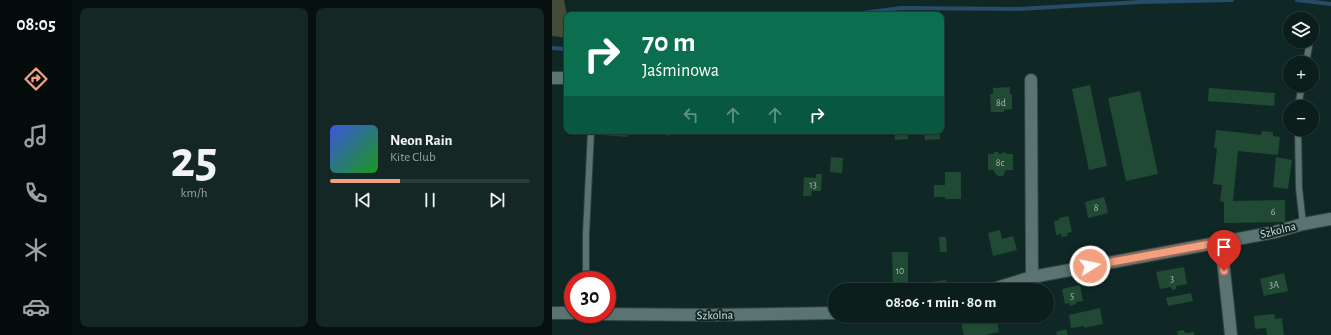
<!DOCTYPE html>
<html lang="pl">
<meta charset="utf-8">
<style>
:root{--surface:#0b1e1c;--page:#142725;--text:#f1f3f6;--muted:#9aa2a3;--line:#2b3c3b;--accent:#f2a080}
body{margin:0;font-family:"Alegreya Sans",sans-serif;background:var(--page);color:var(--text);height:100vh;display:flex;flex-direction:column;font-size:15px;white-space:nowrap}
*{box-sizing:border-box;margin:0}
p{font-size:13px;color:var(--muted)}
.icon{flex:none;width:22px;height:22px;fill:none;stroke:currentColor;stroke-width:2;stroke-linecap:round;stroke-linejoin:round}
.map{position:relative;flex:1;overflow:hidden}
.drawer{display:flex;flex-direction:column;gap:8px;padding:8px;background:#06100f;width:480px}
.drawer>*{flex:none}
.top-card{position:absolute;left:12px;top:12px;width:380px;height:122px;border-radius:8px;box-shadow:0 1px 3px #0004,0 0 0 1px var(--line);background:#0b6e4f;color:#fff;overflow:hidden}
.fabs{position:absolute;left:731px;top:12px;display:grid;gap:8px}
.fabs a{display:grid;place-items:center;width:36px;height:36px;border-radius:50%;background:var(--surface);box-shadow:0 1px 3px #0004,0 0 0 1px var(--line);font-size:20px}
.speed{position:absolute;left:12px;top:271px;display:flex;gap:8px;font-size:20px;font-weight:700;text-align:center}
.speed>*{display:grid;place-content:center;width:52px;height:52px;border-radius:50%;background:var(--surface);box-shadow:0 1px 3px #0004,0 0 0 1px var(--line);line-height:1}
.speed .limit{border:6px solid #d22;background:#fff;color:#111}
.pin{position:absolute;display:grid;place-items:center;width:34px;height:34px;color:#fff;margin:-41px -17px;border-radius:50% 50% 50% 0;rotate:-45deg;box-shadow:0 0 4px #0007}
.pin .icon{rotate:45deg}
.me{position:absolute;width:44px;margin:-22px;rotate:80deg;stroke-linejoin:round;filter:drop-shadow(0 0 3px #0008)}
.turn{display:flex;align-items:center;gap:14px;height:84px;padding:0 12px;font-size:18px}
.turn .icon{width:52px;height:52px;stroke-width:2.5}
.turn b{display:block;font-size:28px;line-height:34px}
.lanes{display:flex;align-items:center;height:38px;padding:0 12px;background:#0003;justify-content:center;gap:20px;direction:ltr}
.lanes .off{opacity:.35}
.drawer .card{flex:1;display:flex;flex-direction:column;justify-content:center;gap:6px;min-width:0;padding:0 14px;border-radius:8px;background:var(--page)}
.drawer .dial{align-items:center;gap:0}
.dial b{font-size:52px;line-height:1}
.song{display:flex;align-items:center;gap:12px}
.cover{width:48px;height:48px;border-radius:6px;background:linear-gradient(135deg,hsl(230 70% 55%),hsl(120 70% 35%))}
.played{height:4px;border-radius:2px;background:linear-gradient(90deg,var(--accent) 35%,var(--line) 35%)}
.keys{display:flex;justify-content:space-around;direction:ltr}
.drawer .tiles{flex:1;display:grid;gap:8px;grid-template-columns:repeat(2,1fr)}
.trip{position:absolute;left:276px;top:283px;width:226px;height:40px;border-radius:20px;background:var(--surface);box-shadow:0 1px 3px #0004,0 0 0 1px var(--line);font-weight:600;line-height:40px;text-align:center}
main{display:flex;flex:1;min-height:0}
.tabs{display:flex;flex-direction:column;width:72px;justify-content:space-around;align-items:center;background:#040c0b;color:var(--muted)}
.tabs .icon{width:28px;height:28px}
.tabs .active{color:var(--accent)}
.tabs b{font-size:18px;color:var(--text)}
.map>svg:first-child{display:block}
.green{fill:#424c36}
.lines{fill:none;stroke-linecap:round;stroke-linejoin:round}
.stream{stroke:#274c68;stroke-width:4}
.building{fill:#204a33}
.lane-casing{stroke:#334240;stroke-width:8}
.street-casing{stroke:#334240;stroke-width:14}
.lane{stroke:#5a7471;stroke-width:6}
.street{stroke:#5a7471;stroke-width:12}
.route-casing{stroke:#9d6853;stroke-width:10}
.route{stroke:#f2a080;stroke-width:7}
.labels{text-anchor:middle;stroke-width:4;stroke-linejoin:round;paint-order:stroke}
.number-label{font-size:10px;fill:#a6bbb4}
.street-label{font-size:12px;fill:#d3e1df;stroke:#0f2825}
</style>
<main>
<nav class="tabs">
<b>08:05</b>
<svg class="icon active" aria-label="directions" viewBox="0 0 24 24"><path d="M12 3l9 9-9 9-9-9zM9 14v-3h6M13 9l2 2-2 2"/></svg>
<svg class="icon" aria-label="music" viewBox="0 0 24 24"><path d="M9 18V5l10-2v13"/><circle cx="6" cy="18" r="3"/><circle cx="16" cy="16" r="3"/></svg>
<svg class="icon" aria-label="phone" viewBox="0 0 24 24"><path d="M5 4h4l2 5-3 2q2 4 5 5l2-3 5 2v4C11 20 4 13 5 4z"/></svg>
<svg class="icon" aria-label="climate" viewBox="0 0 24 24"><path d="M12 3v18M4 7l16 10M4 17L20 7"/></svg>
<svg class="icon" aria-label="car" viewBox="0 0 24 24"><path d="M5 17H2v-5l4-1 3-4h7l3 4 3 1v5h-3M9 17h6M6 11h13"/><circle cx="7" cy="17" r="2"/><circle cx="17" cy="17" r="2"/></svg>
</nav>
<section class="drawer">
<div class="tiles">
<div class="card dial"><b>25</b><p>km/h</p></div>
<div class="card">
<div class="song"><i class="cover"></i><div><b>Neon Rain</b><p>Kite Club</p></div></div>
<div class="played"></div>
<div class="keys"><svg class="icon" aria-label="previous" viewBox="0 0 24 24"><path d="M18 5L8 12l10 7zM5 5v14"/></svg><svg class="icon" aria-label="pause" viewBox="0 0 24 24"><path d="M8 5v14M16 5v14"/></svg><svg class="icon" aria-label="next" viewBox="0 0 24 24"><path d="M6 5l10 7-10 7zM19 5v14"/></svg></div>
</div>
</div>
</section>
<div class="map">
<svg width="779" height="335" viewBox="0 0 779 335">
<rect width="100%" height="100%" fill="#0f2825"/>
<!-- green -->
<path class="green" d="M 0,0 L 12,0 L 15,15 L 15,38 L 0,36 Z"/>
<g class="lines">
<!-- stream -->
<g class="stream">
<path d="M 745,0 L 779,4"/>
<path d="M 296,15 L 349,8 L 466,9 L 588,2 L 680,0"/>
<path d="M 0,48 L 15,49"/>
</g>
</g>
<!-- building -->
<g class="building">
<path d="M 538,85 L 555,166 L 537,170 L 520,89 Z"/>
<path d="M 458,87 L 458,94 L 460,94 L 460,109 L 452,110 L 452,112 L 439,112 L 438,94 L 441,94 L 441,88 Z"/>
<path d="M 657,88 L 723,93 L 722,106 L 656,101 Z"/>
<path d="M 588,91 L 606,174 L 574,181 L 556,98 Z"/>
<path d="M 664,130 L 709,135 L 710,131 L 721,132 L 721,136 L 728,137 L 726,155 L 686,151 L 681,201 L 733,200 L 733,222 L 672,223 L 672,202 L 668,201 L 670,185 L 661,184 L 665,148 L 662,148 Z"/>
<path d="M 48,131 L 76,131 L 75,137 L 48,135 Z"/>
<path d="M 105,131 L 117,131 L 117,136 L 105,134 Z"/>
<path d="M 342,131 L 356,131 L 356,139 L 343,140 Z"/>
<path d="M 372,131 L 388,131 L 388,139 L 373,140 Z"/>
<path d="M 442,152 L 446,152 L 447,154 L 454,152 L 454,154 L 461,154 L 461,170 L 454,170 L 451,176 L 446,176 L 442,172 L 442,170 L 436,170 L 436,154 L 442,154 Z"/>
<path d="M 279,157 L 291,158 L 290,173 L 278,172 Z"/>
<path d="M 724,157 L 740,160 L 736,189 L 721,187 Z"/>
<path d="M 393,172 L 409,172 L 409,199 L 393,199 L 393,197 L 382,197 L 382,185 L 393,185 Z"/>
<path d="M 264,174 L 270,174 L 269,191 L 260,191 L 259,196 L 251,196 L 252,177 L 264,178 Z"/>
<path d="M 552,197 L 556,213 L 536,218 L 533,202 Z"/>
<path d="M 516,216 L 517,218 L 520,232 L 515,233 L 516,236 L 509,237 L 509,234 L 504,235 L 502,221 L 507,220 L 507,218 Z"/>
<path d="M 448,230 L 450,239 L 461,236 L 465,250 L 441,256 L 436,233 Z"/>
<path d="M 387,237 L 394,237 L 395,252 L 388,252 Z"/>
<path d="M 340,252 L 356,252 L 356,287 L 341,287 Z"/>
<path d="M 632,267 L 635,284 L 624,286 L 624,289 L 620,290 L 619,287 L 608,289 L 604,272 Z"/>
<path d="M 732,273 L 736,291 L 712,296 L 708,279 Z"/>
<path d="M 394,280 L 395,290 L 362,290 L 361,284 Z"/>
<path d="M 528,285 L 531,301 L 524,302 L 524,304 L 518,306 L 517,303 L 513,304 L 510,289 Z"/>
<path d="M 639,293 L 641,301 L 616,306 L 614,298 Z"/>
<path d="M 548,308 L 551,324 L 532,328 L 532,326 L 519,328 L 517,315 Z"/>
<path d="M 722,314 L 723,319 L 730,318 L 732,335 L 715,335 L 714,328 L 703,329 L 702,316 Z"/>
<path d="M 439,316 L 444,316 L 447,332 L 433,335 L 412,335 L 409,322 Z"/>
<path d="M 514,329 L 516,335 L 505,335 L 504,332 Z"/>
<path d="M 632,330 L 633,333 L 642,332 L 642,335 L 626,335 L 625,331 Z"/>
</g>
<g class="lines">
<defs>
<g id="lane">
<path d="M 754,63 L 758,41"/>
<path d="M 746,107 L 750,85"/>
<path d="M 746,129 L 747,188 L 751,224"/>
<path d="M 34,280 L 34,234 L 39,131"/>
</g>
<g id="street">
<path d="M 0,78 L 15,78"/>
<path d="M 479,80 L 480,277"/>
<path d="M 669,242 L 679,335"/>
<path d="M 438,290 L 480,277 L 723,232 L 751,224 L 779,219"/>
<path d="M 0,313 L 21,313"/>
<path d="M 43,314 L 159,315 L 283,313"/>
</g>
</defs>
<!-- lane casing -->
<use href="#lane" class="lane-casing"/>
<!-- street casing -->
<use href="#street" class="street-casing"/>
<!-- lane -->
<use href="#lane" class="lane"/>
<!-- street -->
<use href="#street" class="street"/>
</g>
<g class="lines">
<defs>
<path id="route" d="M 538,266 L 669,242 L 672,271"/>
</defs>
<!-- route casing -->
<use href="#route" class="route-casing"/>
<!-- route -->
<use href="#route" class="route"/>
</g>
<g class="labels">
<!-- number labels -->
<g class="number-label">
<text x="449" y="106">8d</text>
<text x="448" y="166">8c</text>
<text x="261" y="188">13</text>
<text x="544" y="211">8</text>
<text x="721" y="215">6</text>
<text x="348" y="274">10</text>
<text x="620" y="282">3</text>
<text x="722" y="288">3A</text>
<text x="520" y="299">5</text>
</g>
<!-- street labels -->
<g class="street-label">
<text transform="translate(726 230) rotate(-14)" y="4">Szkolna</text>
<text transform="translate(163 315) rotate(-1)" y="4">Szkolna</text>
</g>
</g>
</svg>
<div class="fabs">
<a><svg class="icon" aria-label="layers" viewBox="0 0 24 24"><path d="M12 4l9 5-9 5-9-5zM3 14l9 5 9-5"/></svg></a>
<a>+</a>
<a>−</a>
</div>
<div class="speed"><div class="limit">30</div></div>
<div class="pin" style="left:672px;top:271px;background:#d93025"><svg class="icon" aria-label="arrive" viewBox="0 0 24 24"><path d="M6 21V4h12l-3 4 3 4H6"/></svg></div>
<svg class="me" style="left:538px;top:266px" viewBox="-20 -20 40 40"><circle r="17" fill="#f2a080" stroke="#fff" stroke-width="3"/><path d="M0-11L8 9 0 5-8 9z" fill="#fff"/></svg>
<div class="trip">08:06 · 1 min · 80 m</div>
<div class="top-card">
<div class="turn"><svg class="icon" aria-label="right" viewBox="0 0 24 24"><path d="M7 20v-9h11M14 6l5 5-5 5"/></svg><div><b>70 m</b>Jaśminowa</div></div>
<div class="lanes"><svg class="icon off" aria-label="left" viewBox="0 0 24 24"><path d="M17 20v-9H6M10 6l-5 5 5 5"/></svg><svg class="icon off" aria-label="ahead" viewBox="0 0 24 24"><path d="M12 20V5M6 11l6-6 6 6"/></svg><svg class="icon off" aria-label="ahead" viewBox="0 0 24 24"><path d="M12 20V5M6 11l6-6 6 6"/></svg><svg class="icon" aria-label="right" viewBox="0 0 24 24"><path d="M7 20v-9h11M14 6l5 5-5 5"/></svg></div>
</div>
</div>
</main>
